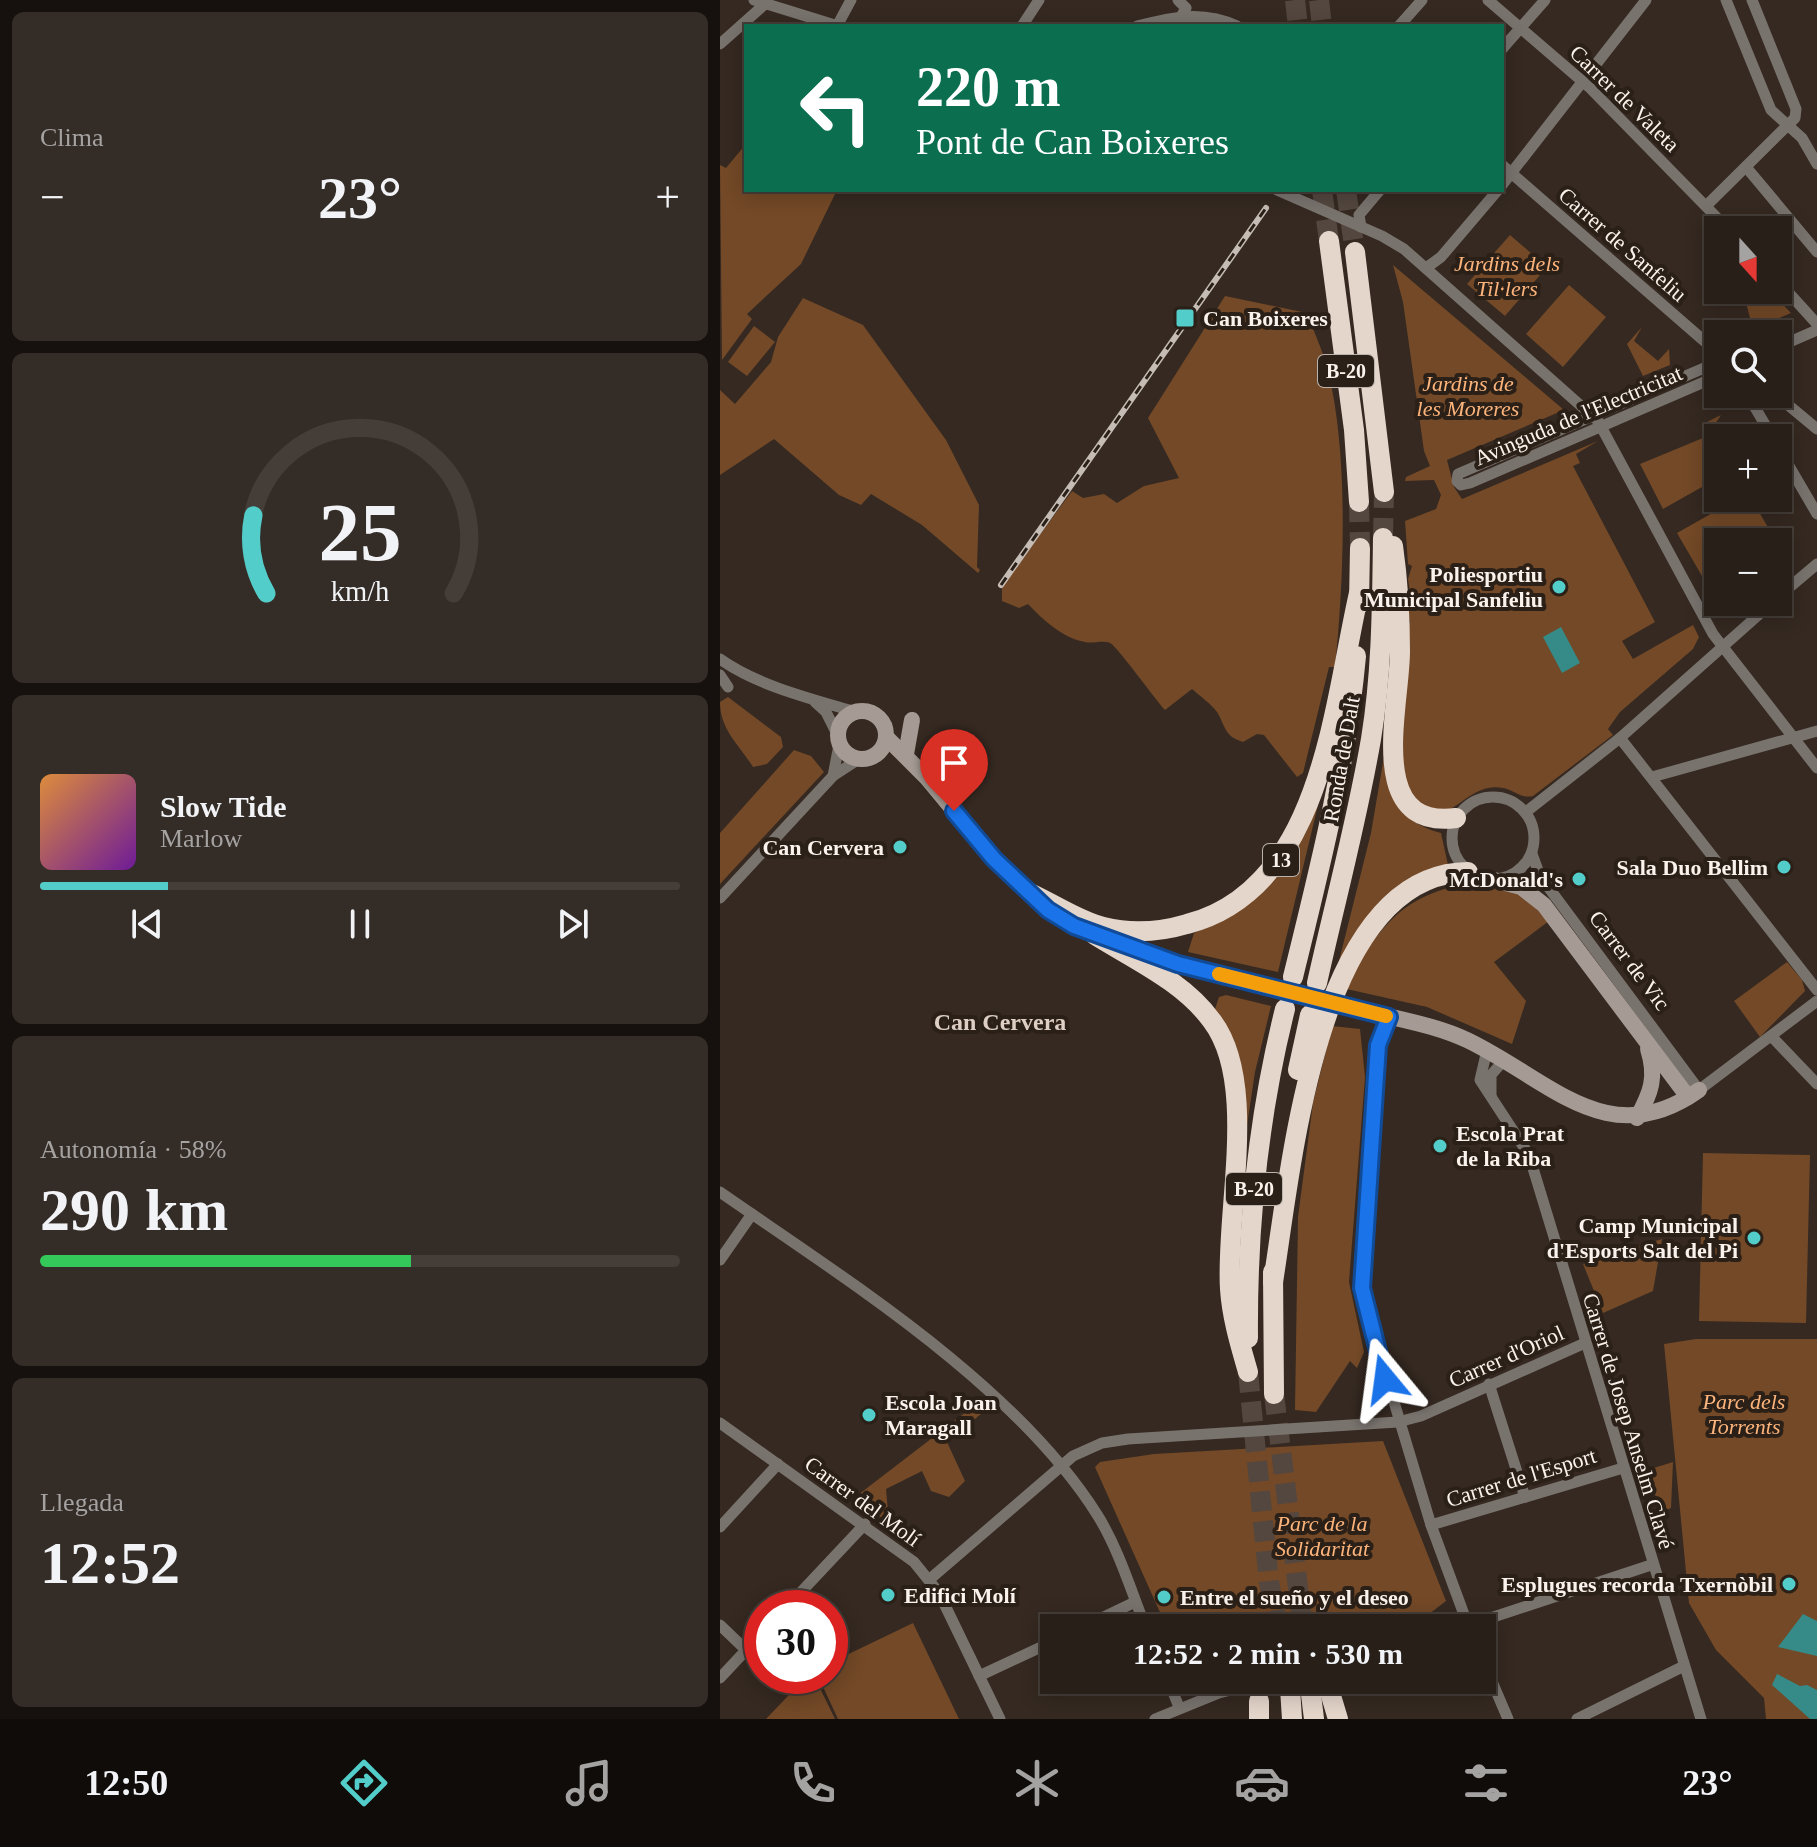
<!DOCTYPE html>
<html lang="es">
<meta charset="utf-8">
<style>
:root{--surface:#281f19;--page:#342c26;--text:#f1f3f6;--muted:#a5a2a2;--line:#443d38;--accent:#53cdc9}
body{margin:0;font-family:Georgia,serif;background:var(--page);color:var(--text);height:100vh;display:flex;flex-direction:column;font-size:30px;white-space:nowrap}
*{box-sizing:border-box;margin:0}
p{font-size:26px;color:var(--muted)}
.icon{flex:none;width:44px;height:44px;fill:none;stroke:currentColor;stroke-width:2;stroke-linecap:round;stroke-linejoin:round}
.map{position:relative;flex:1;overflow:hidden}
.drawer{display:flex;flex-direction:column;gap:12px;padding:12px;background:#16110e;width:720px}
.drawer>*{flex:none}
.guide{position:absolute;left:24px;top:24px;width:760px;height:168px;border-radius:0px;box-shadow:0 4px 20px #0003,0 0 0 2px var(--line);background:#0b6e4f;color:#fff;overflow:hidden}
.needle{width:52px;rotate:159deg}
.buttons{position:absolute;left:984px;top:216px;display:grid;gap:16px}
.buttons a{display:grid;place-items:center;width:88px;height:88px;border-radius:0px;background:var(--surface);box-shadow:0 4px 20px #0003,0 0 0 2px var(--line);font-size:40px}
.speed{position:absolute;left:24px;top:1590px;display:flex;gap:16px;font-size:40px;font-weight:700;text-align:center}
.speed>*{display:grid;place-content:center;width:104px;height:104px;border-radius:50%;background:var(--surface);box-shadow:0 4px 20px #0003,0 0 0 2px var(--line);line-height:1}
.speed .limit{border:12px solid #d22;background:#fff;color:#111}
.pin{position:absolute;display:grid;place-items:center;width:68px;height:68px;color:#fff;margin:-82px -34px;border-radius:50% 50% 50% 0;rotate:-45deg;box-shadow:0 0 8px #0007}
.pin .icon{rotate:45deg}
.me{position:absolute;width:88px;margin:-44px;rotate:344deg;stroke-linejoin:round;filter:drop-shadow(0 0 6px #0008)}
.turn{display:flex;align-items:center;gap:28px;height:168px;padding:0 40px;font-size:36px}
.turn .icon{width:104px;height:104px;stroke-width:2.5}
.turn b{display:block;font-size:56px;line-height:68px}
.big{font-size:60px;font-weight:800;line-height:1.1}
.drawer .card{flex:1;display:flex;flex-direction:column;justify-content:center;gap:12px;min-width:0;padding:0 28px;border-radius:12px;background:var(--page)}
.drawer .dial{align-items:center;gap:0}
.dial svg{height:208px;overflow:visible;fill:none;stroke:var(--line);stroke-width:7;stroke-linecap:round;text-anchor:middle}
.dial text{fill:var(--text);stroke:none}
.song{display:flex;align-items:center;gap:24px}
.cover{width:96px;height:96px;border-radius:12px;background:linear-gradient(135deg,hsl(30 70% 55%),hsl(280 70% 35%))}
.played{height:8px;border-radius:4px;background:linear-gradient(90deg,var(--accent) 20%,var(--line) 20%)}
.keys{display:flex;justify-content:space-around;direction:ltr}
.heat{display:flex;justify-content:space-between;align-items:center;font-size:44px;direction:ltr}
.charge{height:12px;border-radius:6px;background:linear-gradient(90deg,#34c759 58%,var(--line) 0)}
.trip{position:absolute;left:320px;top:1614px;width:456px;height:80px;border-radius:0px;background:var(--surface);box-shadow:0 4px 20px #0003,0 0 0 2px var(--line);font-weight:800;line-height:80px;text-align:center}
.tabs{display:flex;height:128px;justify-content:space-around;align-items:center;background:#100c0a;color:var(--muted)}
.tabs .icon{width:56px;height:56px}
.tabs .current{color:var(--accent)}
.tabs b{font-size:36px;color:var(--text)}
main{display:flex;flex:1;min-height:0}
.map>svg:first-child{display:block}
.green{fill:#734927}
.water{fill:#368a87}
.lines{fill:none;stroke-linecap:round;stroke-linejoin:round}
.highway-tunnel{stroke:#53473f;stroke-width:20;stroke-dasharray:20 10;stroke-linecap:butt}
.street{stroke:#79736e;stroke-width:11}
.secondary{stroke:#a59b94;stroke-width:16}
.highway{stroke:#e5d6cb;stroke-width:20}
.rail-casing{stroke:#c5bcb6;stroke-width:6}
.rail{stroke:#2b2017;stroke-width:3;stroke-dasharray:9;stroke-linecap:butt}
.secondary-bridge{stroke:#a59b94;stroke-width:16}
.route-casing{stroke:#114b97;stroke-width:20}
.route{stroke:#1a73e8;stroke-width:14}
.slow{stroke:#f59e0b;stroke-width:14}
.poi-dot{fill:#53cdc9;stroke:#2b2017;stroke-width:3}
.labels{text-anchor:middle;stroke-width:8;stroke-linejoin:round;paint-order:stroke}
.shield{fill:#2b2017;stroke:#bcb3ac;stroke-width:2}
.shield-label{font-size:20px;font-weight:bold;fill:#faf2ec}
.street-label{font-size:22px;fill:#faf2ec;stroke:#2b2017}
.park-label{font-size:22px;font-style:italic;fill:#fcb47c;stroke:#2b2017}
.poi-label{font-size:22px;font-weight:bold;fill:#faf2ec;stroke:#2b2017;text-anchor:end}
.neighbourhood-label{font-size:24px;font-weight:bold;fill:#decfc4;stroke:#2b2017}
</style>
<main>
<section class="drawer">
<div class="card"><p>Clima</p>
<div class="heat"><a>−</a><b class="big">23°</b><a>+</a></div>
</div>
<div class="card dial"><svg viewBox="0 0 100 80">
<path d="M14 69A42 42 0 1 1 86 69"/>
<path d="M14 69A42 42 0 0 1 9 39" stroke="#53cdc9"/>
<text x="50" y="56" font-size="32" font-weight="700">25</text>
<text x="50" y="72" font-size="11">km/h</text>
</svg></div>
<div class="card">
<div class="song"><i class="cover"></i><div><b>Slow Tide</b><p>Marlow</p></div></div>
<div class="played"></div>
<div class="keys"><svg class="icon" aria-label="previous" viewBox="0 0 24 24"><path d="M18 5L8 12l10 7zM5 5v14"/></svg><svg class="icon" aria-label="pause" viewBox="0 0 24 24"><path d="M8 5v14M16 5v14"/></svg><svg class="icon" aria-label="next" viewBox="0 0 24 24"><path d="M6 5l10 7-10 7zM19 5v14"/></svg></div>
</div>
<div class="card"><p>Autonomía · 58%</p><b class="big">290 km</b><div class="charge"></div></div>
<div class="card"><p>Llegada</p><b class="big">12:52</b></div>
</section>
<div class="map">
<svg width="1097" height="1719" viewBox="0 0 1097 1719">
<rect width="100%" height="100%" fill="#352921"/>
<!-- green -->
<g class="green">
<path d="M 26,144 L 26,190 L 117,190 L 81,264 L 27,314 L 32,319 L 2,360 L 0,165 L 6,168 Z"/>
<path d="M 790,235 L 827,267 L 785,316 L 747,284 Z"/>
<path d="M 673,265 L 844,410 L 727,460 L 734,487 L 742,499 L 878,441 L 856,454 L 860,463 L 853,466 L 935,622 L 902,641 L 913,659 L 973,625 L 979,637 L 973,649 L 900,712 L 888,729 L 893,735 L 813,796 C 800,799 795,790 783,788 C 759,783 745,802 725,812 L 697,807 L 681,774 L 686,624 L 690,623 L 688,610 L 692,606 L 688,579 L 692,566 L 688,564 L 685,521 L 716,509 L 721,495 L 714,480 L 685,481 L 686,477 L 710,466 L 704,451 L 683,302 Z"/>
<path d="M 849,285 L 886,317 L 843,367 L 806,334 Z"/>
<path d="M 1043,290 L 1049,290 L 1071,313 L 1033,329 L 1026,303 L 1041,296 Z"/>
<path d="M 505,296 L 587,313 C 594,332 603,351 608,371 C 629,455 624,581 615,667 L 609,667 L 583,773 L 577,777 L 544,735 L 537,734 L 523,742 C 504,736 506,727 497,712 C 491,704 480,696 472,689 L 445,710 C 435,699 396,645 390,643 C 382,640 372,644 365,642 C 343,638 323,620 308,604 L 299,608 L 282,601 L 282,586 L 352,491 L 363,498 L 384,494 L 397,503 L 424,486 L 459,478 L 428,418 Z"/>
<path d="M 83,298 L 143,325 L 226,440 L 259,505 L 257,567 L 260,570 L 258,573 L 202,525 L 151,494 L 141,505 L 119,495 L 54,439 L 0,475 L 0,390 L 15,404 L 51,362 L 58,337 Z"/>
<path d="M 34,326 L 55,342 L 27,376 L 8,362 Z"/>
<path d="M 922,327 L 914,341 L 938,361 L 949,349 L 950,365 L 923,376 L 907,344 Z"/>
<path d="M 1001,415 L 988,435 L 995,433 L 998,438 L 998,478 L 943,509 L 920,464 L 983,438 L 985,423 Z"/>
<path d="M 1019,498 L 1031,498 L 1053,536 L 1042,542 L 998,542 L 998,567 L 982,576 L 957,533 Z"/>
<path d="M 8,697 L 61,737 L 63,747 L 47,764 L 33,767 C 20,746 0,730 0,702 Z"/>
<path d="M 669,727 C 669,777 663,818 721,833 L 728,865 L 618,965 L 651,833 Z"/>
<path d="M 74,750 L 91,756 L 104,772 L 0,884 L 0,833 Z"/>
<path d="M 598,805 L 558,972 L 468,952 L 474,933 C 555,895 556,879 598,805 Z"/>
<path d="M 748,884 C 761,889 775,885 787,888 C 804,893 818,909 829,921 L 774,962 L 806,1001 L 792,1044 L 707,1007 L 622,988 C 658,933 677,895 748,884 Z"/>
<path d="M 1067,962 L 1082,980 L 1085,991 L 1040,1037 L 1014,1001 Z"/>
<path d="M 506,995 L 551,1006 L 535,1072 L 520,1172 L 495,1009 L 499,997 Z"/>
<path d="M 612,1026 L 640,1029 L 645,1077 L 629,1282 L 644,1352 L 637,1368 L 630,1361 L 596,1412 L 575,1410 L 578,1217 L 593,1103 Z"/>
<path d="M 983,1153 L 1090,1155 L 1086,1323 L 979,1321 Z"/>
<path d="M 942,1239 L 933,1291 L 883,1313 L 863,1264 Z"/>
<path d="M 976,1339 L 1097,1339 L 1097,1719 L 1046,1719 L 1044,1698 L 996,1650 L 969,1603 L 944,1344 Z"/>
<path d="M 259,1402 L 267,1409 L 227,1442 L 245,1481 L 229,1497 L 211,1491 L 202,1471 L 166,1489 L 169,1523 L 134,1498 Z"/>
<path d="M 663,1441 L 726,1601 L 701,1620 L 674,1628 L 447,1628 L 375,1467 L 380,1462 L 434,1454 Z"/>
<path d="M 953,1462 L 951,1508 L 941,1512 L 927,1470 Z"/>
<path d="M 193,1623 L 239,1719 L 118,1719 L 98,1676 L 110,1676 L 110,1663 Z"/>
<path d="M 87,1676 L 94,1676 L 115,1719 L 46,1719 Z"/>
</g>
<!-- water -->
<g class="water">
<path d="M 841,627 L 860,663 L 842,673 L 823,637 Z"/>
<path d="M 1083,1614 L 1097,1621 L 1097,1656 L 1058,1647 Z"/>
<path d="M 1057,1674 L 1080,1686 L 1087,1685 L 1097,1690 L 1097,1719 L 1090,1719 L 1052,1685 Z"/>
</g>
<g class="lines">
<!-- highway-tunnel -->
<g class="highway-tunnel">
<path d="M 575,0 L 578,26"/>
<path d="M 599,0 L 602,26"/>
<path d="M 602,190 L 609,241"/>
<path d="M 626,190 L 635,252"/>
<path d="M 639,502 L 640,548"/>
<path d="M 663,538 L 664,492"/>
<path d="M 528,1372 L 549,1582 L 558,1628"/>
<path d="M 554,1394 L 583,1628"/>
</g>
<!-- street -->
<g class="street">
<path d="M 34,0 L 118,26"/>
<path d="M 458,0 L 466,8 L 462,15"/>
<path d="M 768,0 L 869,87 L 1009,230"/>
<path d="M 1006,0 L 1051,110 L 1082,138 L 1097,164"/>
<path d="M 117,26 L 131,0"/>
<path d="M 302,26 L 319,0"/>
<path d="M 417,26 C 452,17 483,10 517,26"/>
<path d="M 679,26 L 702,0"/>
<path d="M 0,44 L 45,4"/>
<path d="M 782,49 L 825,0"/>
<path d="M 782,165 L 998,353"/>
<path d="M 1026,167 L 1097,252"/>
<path d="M 782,185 L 926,0"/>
<path d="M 557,190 L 662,236 L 684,249 L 878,421 L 993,634 L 1097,768"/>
<path d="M 986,206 L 1075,118 L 1076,109 L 1032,0"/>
<path d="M 641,227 L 639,215 L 660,190"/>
<path d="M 706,268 L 721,257 L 778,190"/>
<path d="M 1058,281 L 1097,324"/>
<path d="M 1058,347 L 1097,330"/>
<path d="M 998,362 L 738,474 L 737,481 L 741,485 L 750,483 L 998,376"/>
<path d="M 1027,394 L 1053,438"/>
<path d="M 1055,394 L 1097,429"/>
<path d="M 1058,447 L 1097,514"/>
<path d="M 1058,597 L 1097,564"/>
<path d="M 0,659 C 38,686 92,699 136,712"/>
<path d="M 0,675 L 8,687"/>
<path d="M 95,702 L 106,712 L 117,734"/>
<path d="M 900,738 L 1097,990"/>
<path d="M 113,776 L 119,745"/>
<path d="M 932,777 L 1097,731"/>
<circle cx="773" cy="838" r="41"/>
<path d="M 806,812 L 900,738 L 1053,602"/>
<path d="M 812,854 L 820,876 L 979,1090 L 1097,1001"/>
<path d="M 0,898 L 113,776 L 139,759"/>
<path d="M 669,1017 L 658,1048 L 642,1251 L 644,1302 L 711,1525 L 749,1628"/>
<path d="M 1052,1037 L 1097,1084"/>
<path d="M 767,1050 L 760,1080 L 809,1155 L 981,1719"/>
<path d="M 771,1096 L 771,1075 L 785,1059"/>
<path d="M 0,1192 C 125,1279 296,1385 378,1516 C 399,1550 411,1591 426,1628"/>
<path d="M 0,1260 L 32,1214"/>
<path d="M 769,1384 L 805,1497"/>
<path d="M 0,1423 L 194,1562 L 219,1593 L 280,1719"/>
<path d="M 711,1525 L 903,1468"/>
<path d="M 0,1527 L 58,1464"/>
<path d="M 210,1579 L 353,1456 L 382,1443 L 408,1439 L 678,1422 L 701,1416 L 865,1343"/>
<path d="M 66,1608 L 145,1524"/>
<path d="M 0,1625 L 26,1650"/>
<path d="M 361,1628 L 415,1602"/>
<path d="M 740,1628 L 931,1565"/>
<path d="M 762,1658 L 788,1719"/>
<path d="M 259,1676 L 334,1641"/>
<path d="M 0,1678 L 42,1633"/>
<path d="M 448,1680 L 459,1707"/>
<path d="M 435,1719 L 499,1693 L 550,1680"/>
<path d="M 857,1719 L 964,1666"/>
</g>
<!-- secondary -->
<g class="secondary">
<circle cx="142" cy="735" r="24"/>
<path d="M 166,737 L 206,777 L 274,859 L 320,902"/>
<path d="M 186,754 L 192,720"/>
<path d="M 774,880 L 801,887 L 824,905 L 968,1097"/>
<path d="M 400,943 L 458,964 L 531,982"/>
<path d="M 647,1011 C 681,1020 715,1025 747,1040 C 829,1079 888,1155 979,1090"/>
<path d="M 917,1118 C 931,1093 937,1077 928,1049"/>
</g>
<!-- highway -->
<g class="highway">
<path d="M 609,241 L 634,430 L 639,502"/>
<path d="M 635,252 L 664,492"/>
<path d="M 673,546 C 678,581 680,616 680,651 C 680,706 644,830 736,818"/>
<path d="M 639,604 L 640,548"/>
<path d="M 312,894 C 336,905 357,920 383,927 C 411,934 440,932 467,924 C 602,889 613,707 639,593"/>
<path d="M 375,935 C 415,960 464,982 492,1021 C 539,1083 505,1213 510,1289 C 512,1318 520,1344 528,1372"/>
<path d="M 573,977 C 599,871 626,766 636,656"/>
<path d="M 597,983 C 615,902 637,821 651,739 C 662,672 662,605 663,538"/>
<path d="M 578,1070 L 590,1015"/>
<path d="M 553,1272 L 554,1394"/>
<path d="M 553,1282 C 571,1173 595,873 748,872"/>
<path d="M 528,1338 C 527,1227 538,1117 565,1009"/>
<path d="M 590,1686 L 594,1719"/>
<path d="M 570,1688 L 572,1719"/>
<path d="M 609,1689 L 618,1719"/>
<path d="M 539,1719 L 539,1701"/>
</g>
<defs>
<path id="rail" d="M 281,585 L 546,208"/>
</defs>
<!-- rail casing -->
<use href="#rail" class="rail-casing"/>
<!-- rail -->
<use href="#rail" class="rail"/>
<!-- secondary-bridge -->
<path class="secondary-bridge" d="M 531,982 L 647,1011"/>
</g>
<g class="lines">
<defs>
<path id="route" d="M 234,811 L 274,859 L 328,910 L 354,926 L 458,964 L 669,1017 L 658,1045 L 642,1288 L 665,1379"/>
</defs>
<!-- route casing -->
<use href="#route" class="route-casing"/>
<!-- route -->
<use href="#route" class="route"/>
<!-- slow -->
<path class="slow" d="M 499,974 L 666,1016"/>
</g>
<!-- markers -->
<g class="poi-dot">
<rect x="455" y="308" width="20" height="20" rx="4"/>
<circle cx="839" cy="587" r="8"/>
<circle cx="180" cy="847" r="8"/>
<circle cx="1064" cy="867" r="8"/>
<circle cx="859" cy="879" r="8"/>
<circle cx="720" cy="1146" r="8"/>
<circle cx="1034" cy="1238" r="8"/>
<circle cx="149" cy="1415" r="8"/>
<circle cx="1069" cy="1584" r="8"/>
<circle cx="168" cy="1595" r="8"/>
<circle cx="444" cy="1597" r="8"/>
</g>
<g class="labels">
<!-- shield labels -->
<g class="shield">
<rect x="598" y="355" width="56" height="32" rx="6"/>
<rect x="543" y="844" width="36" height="32" rx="6"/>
<rect x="506" y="1173" width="56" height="32" rx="6"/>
</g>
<g class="shield-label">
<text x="626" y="378">B-20</text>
<text x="561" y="867">13</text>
<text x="534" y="1196">B-20</text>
</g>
<!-- street labels -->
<g class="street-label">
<text transform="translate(905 98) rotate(44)" y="8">Carrer de Valeta</text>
<text transform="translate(903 244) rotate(41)" y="8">Carrer de Sanfeliu</text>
<text transform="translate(858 415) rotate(-23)" y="8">Avinguda de l'Electricitat</text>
<text transform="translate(621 759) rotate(-80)" y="8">Ronda de Dalt</text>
<text transform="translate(910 960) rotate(53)" y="8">Carrer de Vic</text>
<text transform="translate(786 1356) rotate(-24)" y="8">Carrer d'Oriol</text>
<text transform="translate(909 1421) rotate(73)" y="8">Carrer de Josep Anselm Clavé</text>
<text transform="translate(801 1477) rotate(-17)" y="8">Carrer de l'Esport</text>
<text transform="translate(143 1501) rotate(36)" y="8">Carrer del Molí</text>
</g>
<!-- park labels -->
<g class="park-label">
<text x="787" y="271">Jardins dels<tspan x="787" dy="25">Til·lers</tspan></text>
<text x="748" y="391">Jardins de<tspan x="748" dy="25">les Moreres</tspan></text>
<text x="1024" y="1409">Parc dels<tspan x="1024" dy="25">Torrents</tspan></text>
<text x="602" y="1531">Parc de la<tspan x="602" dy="25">Solidaritat</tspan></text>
</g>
<!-- poi labels -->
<g class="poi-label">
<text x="483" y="326" text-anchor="start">Can Boixeres</text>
<text x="823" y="582">Poliesportiu<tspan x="823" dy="25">Municipal Sanfeliu</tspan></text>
<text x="164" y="855">Can Cervera</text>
<text x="1048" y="875">Sala Duo Bellim</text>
<text x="843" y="887">McDonald's</text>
<text x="736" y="1141" text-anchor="start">Escola Prat<tspan x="736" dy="25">de la Riba</tspan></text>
<text x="1018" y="1233">Camp Municipal<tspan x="1018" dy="25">d'Esports Salt del Pi</tspan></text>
<text x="165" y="1410" text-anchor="start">Escola Joan<tspan x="165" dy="25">Maragall</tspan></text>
<text x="1053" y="1592">Esplugues recorda Txernòbil</text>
<text x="184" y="1603" text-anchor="start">Edifici Molí</text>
<text x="460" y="1605" text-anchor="start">Entre el sueño y el deseo</text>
</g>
<!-- neighbourhood labels -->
<g class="neighbourhood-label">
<text x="280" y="1030">Can Cervera</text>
</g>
</g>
</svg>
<div class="buttons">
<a><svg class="needle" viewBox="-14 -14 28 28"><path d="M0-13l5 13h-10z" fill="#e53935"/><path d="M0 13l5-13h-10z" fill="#a5a2a2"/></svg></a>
<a><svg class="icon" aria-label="search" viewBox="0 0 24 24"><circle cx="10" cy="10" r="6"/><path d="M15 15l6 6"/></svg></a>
<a>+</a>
<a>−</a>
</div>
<div class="speed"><div class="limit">30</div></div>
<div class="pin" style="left:234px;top:811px;background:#d93025"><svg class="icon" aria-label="arrive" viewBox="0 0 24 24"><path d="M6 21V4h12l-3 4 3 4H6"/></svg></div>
<svg class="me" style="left:665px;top:1379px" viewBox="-20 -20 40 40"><path d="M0-17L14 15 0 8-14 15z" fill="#1a73e8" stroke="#fff" stroke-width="4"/></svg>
<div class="trip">12:52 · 2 min · 530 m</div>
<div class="guide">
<div class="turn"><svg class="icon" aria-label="left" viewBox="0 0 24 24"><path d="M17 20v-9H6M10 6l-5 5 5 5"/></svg><div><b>220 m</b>Pont de Can Boixeres</div></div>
</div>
</div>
</main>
<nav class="tabs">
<b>12:50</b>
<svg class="icon current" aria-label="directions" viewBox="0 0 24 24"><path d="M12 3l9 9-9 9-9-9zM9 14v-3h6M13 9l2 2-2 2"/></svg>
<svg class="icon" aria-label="music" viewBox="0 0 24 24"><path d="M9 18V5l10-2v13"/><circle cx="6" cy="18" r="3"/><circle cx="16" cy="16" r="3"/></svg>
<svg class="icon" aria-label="phone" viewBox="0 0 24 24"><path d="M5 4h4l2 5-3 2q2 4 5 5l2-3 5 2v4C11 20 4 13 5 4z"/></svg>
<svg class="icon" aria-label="climate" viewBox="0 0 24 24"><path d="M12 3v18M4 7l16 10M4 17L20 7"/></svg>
<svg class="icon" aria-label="car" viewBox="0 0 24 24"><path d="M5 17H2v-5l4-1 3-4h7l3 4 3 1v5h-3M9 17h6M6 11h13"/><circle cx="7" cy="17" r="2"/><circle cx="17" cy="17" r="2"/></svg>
<svg class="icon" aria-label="filters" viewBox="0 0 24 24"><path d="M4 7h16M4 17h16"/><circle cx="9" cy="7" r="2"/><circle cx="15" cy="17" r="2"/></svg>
<b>23°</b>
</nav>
